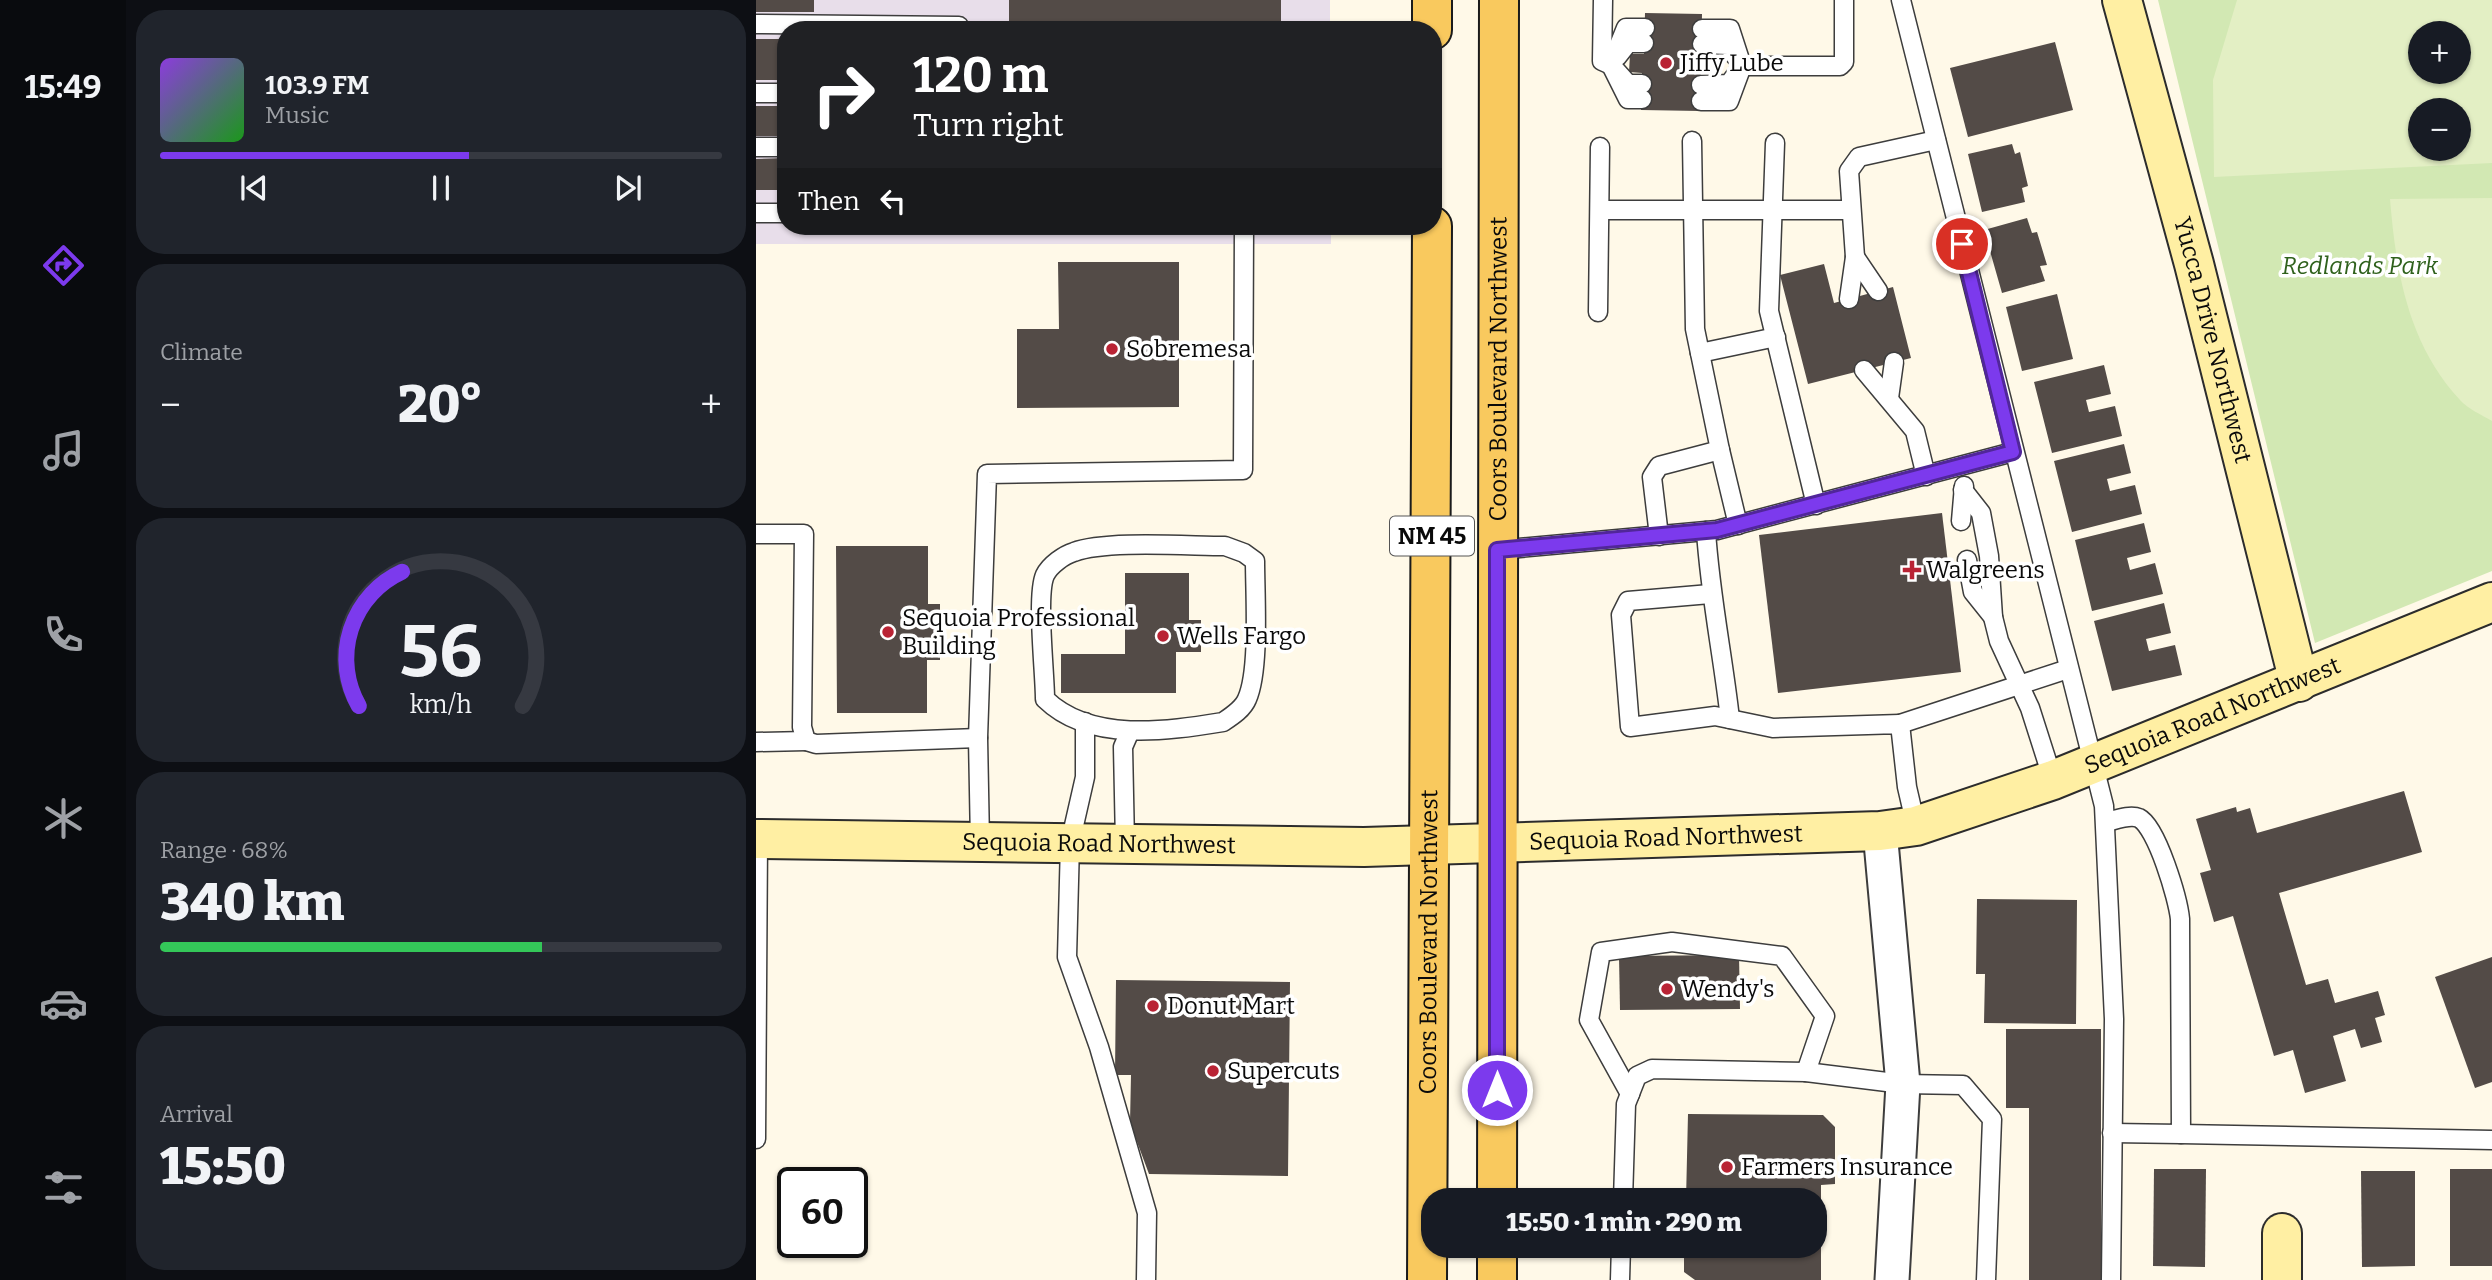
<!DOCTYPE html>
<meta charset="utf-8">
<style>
:root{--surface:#171b24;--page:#20242c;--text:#f1f3f6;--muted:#9ea1a6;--line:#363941;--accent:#7c3aed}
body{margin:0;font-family:Bitter,serif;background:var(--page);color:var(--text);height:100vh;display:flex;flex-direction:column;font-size:26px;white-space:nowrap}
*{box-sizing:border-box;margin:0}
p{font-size:23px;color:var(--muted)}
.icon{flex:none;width:38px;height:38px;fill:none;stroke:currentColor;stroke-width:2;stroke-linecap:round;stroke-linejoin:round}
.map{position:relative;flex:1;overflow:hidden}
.drawer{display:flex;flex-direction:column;gap:10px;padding:10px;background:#0d0f14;width:630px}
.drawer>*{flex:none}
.guide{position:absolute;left:21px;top:21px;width:665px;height:214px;border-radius:28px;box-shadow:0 2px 5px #0004;background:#202124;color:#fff;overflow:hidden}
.tools{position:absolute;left:1652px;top:21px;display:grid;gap:14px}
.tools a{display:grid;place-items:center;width:63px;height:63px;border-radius:50%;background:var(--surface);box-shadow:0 2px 5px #0004;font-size:35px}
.speed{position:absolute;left:21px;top:1167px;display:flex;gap:14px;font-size:35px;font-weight:700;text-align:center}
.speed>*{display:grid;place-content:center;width:91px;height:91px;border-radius:50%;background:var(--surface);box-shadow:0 2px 5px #0004;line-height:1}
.speed .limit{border:4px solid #111;border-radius:10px;background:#fff;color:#111}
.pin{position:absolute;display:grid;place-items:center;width:60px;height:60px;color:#fff;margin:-30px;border:4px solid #fff;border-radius:50%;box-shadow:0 2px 7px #0007}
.me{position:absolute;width:77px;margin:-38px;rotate:0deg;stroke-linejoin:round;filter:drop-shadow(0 0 5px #0008)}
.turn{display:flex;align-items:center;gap:24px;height:147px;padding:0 21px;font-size:32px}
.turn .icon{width:91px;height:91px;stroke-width:2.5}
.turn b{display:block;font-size:49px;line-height:60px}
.then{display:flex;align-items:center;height:66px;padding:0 21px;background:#0003;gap:14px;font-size:26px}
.big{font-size:52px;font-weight:800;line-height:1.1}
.drawer .tile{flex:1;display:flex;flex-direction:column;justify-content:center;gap:10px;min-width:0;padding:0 24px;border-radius:28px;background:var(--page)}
.drawer .dial{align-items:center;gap:0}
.dial svg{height:182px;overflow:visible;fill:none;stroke:var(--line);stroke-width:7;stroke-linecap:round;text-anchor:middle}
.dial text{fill:var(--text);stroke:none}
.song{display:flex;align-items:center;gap:21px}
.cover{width:84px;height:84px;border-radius:10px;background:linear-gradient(135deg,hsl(270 70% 55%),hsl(120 70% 35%))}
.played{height:7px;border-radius:4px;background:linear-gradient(90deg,var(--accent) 55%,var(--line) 55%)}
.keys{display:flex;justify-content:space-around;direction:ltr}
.heat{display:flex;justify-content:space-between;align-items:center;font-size:38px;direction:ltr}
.charge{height:10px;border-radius:5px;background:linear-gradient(90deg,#34c759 68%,var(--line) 0)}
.trip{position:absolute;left:665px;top:1188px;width:406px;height:70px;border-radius:28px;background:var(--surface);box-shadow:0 2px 5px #0004;font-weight:800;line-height:70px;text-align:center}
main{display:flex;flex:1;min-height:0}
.tab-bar{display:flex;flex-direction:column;width:126px;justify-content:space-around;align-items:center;background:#090b0e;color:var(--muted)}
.tab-bar .icon{width:49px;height:49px}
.tab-bar .current{color:var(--accent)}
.tab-bar b{font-size:32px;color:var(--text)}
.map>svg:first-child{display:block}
.industrial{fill:#e8deea}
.green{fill:#d2e8b3;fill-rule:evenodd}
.pitch{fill:#e3efc4;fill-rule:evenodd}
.building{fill:#534b47}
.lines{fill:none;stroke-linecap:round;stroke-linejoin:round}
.lane-casing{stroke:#3d3d3d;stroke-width:21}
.street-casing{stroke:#3d3d3d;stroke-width:37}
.secondary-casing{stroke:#2c2c2c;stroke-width:42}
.primary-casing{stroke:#1b1b1b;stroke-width:42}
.lane{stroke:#fff;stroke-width:18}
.street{stroke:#fff;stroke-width:33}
.secondary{stroke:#ffefa3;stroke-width:38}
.primary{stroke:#f9c95e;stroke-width:38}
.route-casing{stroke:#51269a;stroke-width:18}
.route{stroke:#7c3aed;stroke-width:12}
.poi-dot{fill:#b92334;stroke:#fff;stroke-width:2.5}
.labels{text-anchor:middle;stroke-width:7;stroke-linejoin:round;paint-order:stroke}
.shield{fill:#fff;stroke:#545454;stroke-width:2}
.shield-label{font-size:23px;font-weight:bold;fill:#0a0a0a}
.poi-label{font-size:24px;fill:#0a0a0a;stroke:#fff;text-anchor:start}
.park-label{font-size:24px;font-style:italic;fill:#2f611c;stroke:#fff}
.street-label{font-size:24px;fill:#0a0a0a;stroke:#fff}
</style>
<main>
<nav class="tab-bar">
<b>15:49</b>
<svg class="icon current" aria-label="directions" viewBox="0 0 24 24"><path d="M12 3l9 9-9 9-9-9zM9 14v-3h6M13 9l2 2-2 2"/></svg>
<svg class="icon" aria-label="music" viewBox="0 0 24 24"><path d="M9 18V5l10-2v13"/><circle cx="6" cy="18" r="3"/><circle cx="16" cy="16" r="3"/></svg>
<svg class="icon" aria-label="phone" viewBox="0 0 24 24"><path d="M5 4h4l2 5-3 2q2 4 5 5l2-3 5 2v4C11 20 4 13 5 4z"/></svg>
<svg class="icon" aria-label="climate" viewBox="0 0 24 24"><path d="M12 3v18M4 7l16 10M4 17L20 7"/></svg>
<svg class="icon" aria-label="car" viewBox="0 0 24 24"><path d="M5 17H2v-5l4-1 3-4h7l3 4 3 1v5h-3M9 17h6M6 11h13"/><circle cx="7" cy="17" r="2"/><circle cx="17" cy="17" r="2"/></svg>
<svg class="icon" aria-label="filters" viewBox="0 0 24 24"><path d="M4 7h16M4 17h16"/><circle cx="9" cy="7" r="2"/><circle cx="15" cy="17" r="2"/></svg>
</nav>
<section class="drawer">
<div class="tile">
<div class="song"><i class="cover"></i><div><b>103.9 FM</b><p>Music</p></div></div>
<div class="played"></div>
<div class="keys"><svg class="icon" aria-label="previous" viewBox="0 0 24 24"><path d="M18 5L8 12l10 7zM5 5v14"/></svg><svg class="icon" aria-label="pause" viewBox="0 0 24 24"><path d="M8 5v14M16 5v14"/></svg><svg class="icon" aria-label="next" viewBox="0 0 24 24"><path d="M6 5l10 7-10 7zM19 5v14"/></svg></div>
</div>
<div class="tile"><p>Climate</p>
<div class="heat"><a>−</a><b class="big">20°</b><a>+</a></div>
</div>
<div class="tile dial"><svg viewBox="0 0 100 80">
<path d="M14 69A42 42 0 1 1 86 69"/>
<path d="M14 69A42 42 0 0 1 33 10" stroke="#7c3aed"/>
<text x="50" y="56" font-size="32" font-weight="700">56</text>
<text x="50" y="72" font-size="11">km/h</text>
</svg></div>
<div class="tile"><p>Range · 68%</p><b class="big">340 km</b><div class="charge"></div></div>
<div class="tile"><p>Arrival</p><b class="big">15:50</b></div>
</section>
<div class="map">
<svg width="1736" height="1280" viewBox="0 0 1736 1280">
<rect width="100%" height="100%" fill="#fff9e8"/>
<!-- industrial -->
<path class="industrial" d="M 0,0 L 574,0 L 574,30 L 30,30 L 30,226 L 575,226 L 575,244 L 0,244 Z"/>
<!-- green -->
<path class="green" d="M 1402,0 L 1736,0 L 1736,571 L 1559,643 ZM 1664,33 L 1703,33 L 1703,72 L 1664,72 ZM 1664,110 L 1703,110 L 1703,149 L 1664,149 Z"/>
<!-- pitch -->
<g class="pitch">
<path d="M 1481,0 L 1736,0 L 1736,163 L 1458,177 L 1457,80 ZM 1664,33 L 1703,33 L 1703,72 L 1664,72 ZM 1664,110 L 1703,110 L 1703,149 L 1664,149 Z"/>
<path d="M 1736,198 L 1736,421 C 1726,415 1712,409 1704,400 C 1652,344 1640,272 1634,199 Z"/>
</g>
<!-- building -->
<g class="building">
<rect x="0" y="0" width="58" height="12"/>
<rect x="253" y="0" width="272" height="30"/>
<path d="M 889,13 L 946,14 L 944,111 L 885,110 L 886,73 L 873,72 L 874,54 L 888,54 Z"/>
<rect x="0" y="39" width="30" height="41"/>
<path d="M 1299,42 L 1317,110 L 1212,137 L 1194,68 Z"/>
<rect x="0" y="106" width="30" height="30"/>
<path d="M 1256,144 L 1259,154 L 1264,152 L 1272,186 L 1266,188 L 1269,202 L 1226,212 L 1212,154 Z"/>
<path d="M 30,158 L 30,190 L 0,190 L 0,159 Z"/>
<path d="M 1271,218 L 1276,233 L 1281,232 L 1291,265 L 1284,266 L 1289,281 L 1246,293 L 1228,230 Z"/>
<path d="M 302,262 L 423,262 L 423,407 L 261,408 L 261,329 L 303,329 Z"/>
<path d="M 1068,264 L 1078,303 L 1137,287 L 1155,358 L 1052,384 L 1024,275 Z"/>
<path d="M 1301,294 L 1317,359 L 1266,371 L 1250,307 Z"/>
<path d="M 1348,365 L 1355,394 L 1330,400 L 1333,412 L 1359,406 L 1366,436 L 1296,453 L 1278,382 Z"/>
<path d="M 1368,444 L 1375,473 L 1351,479 L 1354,491 L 1379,485 L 1386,514 L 1316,532 L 1298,461 Z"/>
<path d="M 1186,513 L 1205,672 L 1022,693 L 1003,535 Z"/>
<path d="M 1388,523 L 1395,552 L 1371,558 L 1374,570 L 1399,563 L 1407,594 L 1336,611 L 1319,540 Z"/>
<path d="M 80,546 L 172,546 L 172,604 L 184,604 L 184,660 L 171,660 L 171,713 L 81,713 Z"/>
<path d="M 369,573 L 433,573 L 433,620 L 445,620 L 445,652 L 420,652 L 420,693 L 305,693 L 305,654 L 369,654 Z"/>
<path d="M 1408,603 L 1415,633 L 1390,639 L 1393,651 L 1419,645 L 1426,675 L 1356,691 L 1338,621 Z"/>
<path d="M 1648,791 L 1666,852 L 1523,893 L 1550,985 L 1572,979 L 1579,1003 L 1622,991 L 1629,1015 L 1619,1018 L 1626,1042 L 1605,1048 L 1599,1029 L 1577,1036 L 1590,1081 L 1549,1093 L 1537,1050 L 1518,1056 L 1477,916 L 1458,922 L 1444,873 L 1455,870 L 1440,819 L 1480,807 L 1481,812 L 1494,808 L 1501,833 Z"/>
<path d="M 1221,899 L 1321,900 L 1320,1024 L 1228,1023 L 1229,974 L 1220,974 Z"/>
<path d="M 983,955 L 984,1009 L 864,1010 L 863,956 Z"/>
<path d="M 1736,957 L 1736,1082 L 1719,1088 L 1679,977 Z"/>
<path d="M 360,980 L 534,982 L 532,1176 L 393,1174 L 374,1123 L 375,1075 L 359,1075 Z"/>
<path d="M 1250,1029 L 1345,1029 L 1345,1280 L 1273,1280 L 1273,1108 L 1250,1108 Z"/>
<path d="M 932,1114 L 1067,1115 L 1079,1127 L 1079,1184 L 1065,1185 L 1065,1280 L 939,1280 L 928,1272 L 928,1246 L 1059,1246 L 1059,1200 L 930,1200 Z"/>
<path d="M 1398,1169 L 1450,1169 L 1449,1267 L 1397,1266 Z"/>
<rect x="1694" y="1169" width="42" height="97"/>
<path d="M 1605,1171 L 1659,1171 L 1659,1266 L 1606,1267 Z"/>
</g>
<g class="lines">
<defs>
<g id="lane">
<path d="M 847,0 L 846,61 L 855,65 L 872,84 L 886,84"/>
<path d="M 1145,0 L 1348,806 L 1358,1019 L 1355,1280"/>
<path d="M 0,24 L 203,26"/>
<path d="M 946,44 L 972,45 L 980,57"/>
<path d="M 861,57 L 872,43 L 888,43"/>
<path d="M 986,66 L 1084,66 L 1088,62 L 1088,0"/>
<path d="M 945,85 L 973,84 L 982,72"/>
<path d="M 0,93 L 30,93"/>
<path d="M 886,99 L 872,99 L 855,65 L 870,28 L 889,28"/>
<path d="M 945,101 L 973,101 L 986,66 L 974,29 L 946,29"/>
<path d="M 1019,143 L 1013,311 L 1060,505"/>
<path d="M 0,147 L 30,147"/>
<path d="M 844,210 L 1093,210"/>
<path d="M 0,213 L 30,213"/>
<path d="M 1099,257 L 1122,291"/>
<path d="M 1093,299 L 1099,257 L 1093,171 L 1103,157 L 1180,140"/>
<path d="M 842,312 L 844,147"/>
<path d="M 944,353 L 1020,337"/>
<path d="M 1108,370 L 1159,431 L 1170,476"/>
<path d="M 1133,398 L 1138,362"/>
<path d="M 964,450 L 982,525"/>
<path d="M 1207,490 L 1225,513 L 1233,556 L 1237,617"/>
<path d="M 1205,521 L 1208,486"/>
<path d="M 950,531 C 954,595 967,656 974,719"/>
<path d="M 0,534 L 48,534 L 46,727 L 50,741 L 60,744 L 222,738"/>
<path d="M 903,536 L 896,477 L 903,466 L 964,450 L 939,329 L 936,141"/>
<path d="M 469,546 L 488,553 L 499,561 C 499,595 504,670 491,699 C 487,709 476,716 467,722 C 411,731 334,743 289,699 C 289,673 280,595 289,575 C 294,565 308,555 318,552 C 349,540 433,546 469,546 Z"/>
<path d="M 741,550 L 961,530 L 1257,452"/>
<path d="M 1211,560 L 1217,592 L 1237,617 L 1243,641 L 1274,708 L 1297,780"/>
<path d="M 954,594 L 872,601 L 865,615 L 874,727 L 959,716 L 1017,728 L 1144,724 L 1151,787 L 1160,826"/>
<path d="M 329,722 L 329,777 L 314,843 L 311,957 L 343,1047 L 391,1213 L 390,1280"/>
<path d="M 1144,724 L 1312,669"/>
<path d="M 0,742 L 50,741"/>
<path d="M 1350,822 C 1359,820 1374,814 1383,818 C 1401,827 1422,899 1424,919 L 1425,1134 L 1356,1133"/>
<path d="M 224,842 L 222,738 L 231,474 L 487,470 L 488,226"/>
<path d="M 369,843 L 367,747 L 374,731"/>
<path d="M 874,1094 L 833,1020 L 845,952 L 916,942 L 1026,956 L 1069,1016 L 1050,1072"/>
<path d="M 1425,1134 L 1736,1140"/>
<path d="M 0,1139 L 2,839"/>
<path d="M 867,1200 L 870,1104 L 881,1076 L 896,1069 L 1050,1072 L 1147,1084 L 1207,1085 L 1236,1119 L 1230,1280"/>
<path d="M 864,1280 L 865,1246"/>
</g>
<path id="street" d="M 1124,831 L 1147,1084 L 1136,1280"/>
<g id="secondary">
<path id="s1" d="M 1366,0 L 1438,264 L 1543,682"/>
<path id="s2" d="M 0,839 L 608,847 L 1124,831 L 1160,826 L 1297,780 L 1736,602"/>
<path d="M 1526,1280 L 1526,1233"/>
</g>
<g id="primary">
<path d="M 676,0 L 676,30"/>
<path id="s3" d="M 741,1200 L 743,0"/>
<path id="s4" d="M 671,1280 L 676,226"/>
<path d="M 741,1280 L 741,1246"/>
</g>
</defs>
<!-- lane casing -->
<use href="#lane" class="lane-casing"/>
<!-- street casing -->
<use href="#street" class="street-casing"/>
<!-- secondary casing -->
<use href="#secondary" class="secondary-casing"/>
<!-- primary casing -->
<use href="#primary" class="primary-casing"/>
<!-- lane -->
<use href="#lane" class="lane"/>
<!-- street -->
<use href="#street" class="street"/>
<!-- secondary -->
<use href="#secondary" class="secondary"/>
<!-- primary -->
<use href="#primary" class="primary"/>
</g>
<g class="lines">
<defs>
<path id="route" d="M 741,1090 L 741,550 L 961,530 L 1257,452 L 1206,244"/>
</defs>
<!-- route casing -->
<use href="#route" class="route-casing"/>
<!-- route -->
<use href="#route" class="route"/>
</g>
<!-- markers -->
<g class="poi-dot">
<circle cx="910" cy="63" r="7"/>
<circle cx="356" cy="349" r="7"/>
<path d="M1152.5 559.5h7v7h7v7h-7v7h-7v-7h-7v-7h7z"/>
<circle cx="132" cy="632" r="7"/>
<circle cx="407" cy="636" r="7"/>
<circle cx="911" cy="989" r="7"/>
<circle cx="397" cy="1006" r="7"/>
<circle cx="457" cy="1071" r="7"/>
<circle cx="971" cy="1167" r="7"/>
</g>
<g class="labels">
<!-- shield labels -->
<rect class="shield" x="634" y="516.5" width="84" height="39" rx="5"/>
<g class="shield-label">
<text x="676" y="544">NM 45</text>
</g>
<!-- poi labels -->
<g class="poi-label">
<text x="924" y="71">Jiffy Lube</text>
<text x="370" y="357">Sobremesa</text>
<text x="1170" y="578">Walgreens</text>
<text x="146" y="626">Sequoia Professional<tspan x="146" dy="28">Building</tspan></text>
<text x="421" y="644">Wells Fargo</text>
<text x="925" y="997">Wendy's</text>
<text x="411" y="1014">Donut Mart</text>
<text x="471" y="1079">Supercuts</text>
<text x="985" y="1175">Farmers Insurance</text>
</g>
<!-- park labels -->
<g class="park-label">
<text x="1604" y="274">Redlands Park</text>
</g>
<!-- street labels -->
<g class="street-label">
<text dy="8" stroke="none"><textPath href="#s1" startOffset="352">Yucca Drive Northwest</textPath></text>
<text dy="8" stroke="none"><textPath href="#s3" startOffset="831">Coors Boulevard Northwest</textPath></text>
<text dy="8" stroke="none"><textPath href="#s2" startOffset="1477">Sequoia Road Northwest</textPath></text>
<text dy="8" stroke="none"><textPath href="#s2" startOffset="910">Sequoia Road Northwest</textPath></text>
<text dy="8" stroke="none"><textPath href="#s2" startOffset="343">Sequoia Road Northwest</textPath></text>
<text dy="8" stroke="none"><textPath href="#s4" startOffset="338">Coors Boulevard Northwest</textPath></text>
</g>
</g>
</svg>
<div class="tools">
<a>+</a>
<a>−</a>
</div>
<div class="speed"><div class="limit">60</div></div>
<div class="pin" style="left:1206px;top:244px;background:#d93025"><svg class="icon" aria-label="arrive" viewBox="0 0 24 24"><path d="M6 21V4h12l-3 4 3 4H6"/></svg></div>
<svg class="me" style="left:741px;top:1090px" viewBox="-20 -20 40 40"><circle r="17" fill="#7c3aed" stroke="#fff" stroke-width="3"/><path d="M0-11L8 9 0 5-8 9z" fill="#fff"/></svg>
<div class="trip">15:50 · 1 min · 290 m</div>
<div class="guide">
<div class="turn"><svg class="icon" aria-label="right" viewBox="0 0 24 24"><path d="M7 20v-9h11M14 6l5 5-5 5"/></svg><div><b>120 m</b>Turn right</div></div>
<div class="then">Then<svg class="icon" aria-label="left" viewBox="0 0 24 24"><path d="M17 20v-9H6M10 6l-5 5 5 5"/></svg></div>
</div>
</div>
</main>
